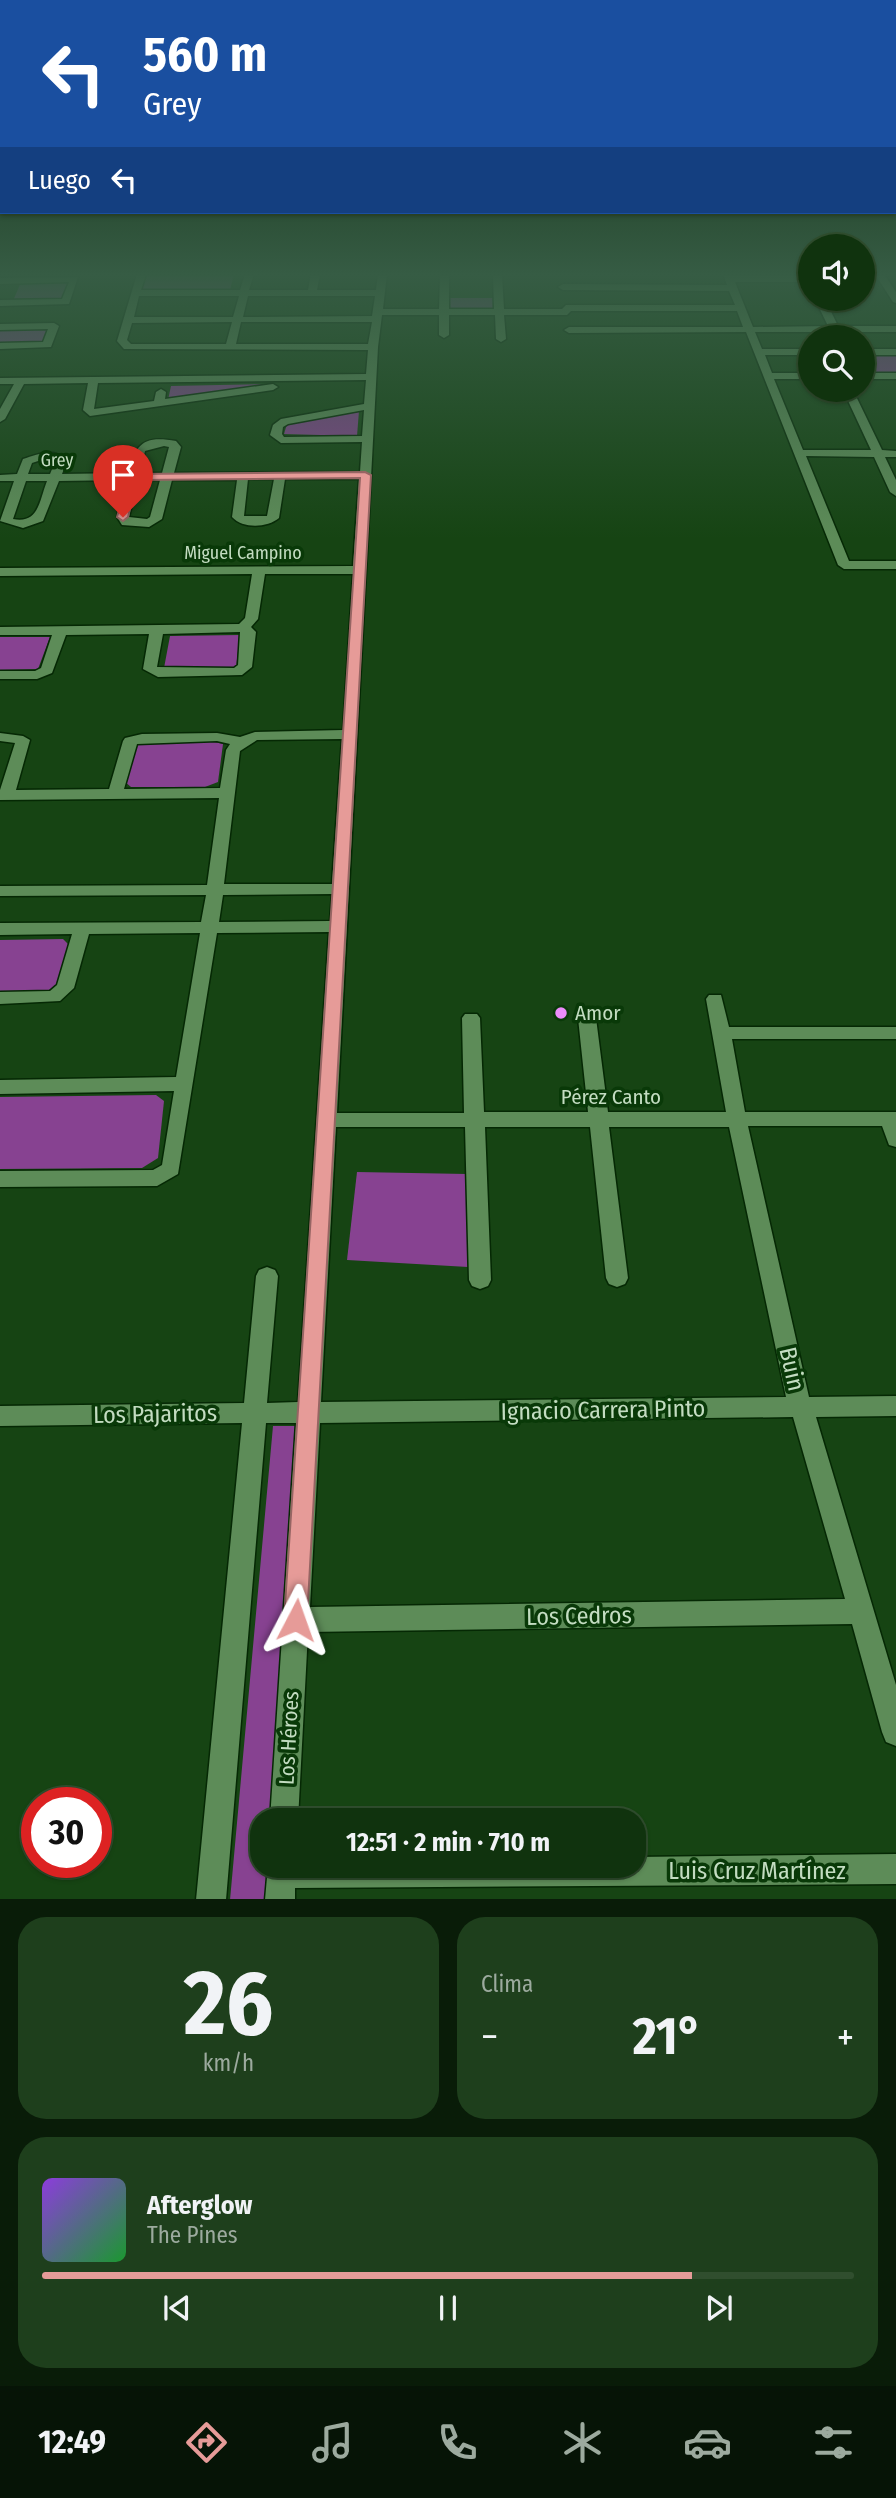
<!DOCTYPE html>
<html lang="es">
<meta charset="utf-8">
<style>
:root{--surface:#10330e;--page:#1e3f1c;--text:#f1f3f6;--muted:#9caa9e;--line:#304e2e;--accent:#e69b98}
body{margin:0;font-family:"Fira Sans Condensed",sans-serif;background:var(--page);color:var(--text);height:100vh;display:flex;flex-direction:column;font-size:26px;white-space:nowrap}
*{box-sizing:border-box;margin:0}
p{font-size:23px;color:var(--muted)}
.icon{flex:none;width:38px;height:38px;fill:none;stroke:currentColor;stroke-width:2;stroke-linecap:round;stroke-linejoin:round}
.map{position:relative;height:1899px;overflow:hidden}
.details{display:flex;flex-direction:column;gap:18px;padding:18px;background:#091c08;flex:1}
.details>*{flex:none}
.top-card{position:absolute;left:0px;top:0px;width:896px;height:214px;box-shadow:0 2px 5px #0004,0 0 0 2px var(--line);background:#1a4fa0;color:#fff;overflow:hidden}
.buttons{position:absolute;left:798px;top:234px;display:grid;gap:14px}
.buttons a{display:grid;place-items:center;width:77px;height:77px;border-radius:50%;background:var(--surface);box-shadow:0 2px 5px #0004,0 0 0 2px var(--line);font-size:35px}
.speed{position:absolute;left:21px;top:1787px;display:flex;gap:14px;font-size:35px;font-weight:700;text-align:center}
.speed>*{display:grid;place-content:center;width:91px;height:91px;border-radius:50%;background:var(--surface);box-shadow:0 2px 5px #0004,0 0 0 2px var(--line);line-height:1}
.speed .limit{border:10px solid #d22;background:#fff;color:#111}
.pin{position:absolute;display:grid;place-items:center;width:60px;height:60px;color:#fff;margin:-72px -30px;border-radius:50% 50% 50% 0;rotate:-45deg;box-shadow:0 0 7px #0007}
.pin .icon{rotate:45deg}
.me{position:absolute;width:77px;margin:-38px;rotate:4deg;stroke-linejoin:round;filter:drop-shadow(0 0 5px #0008)}
.turn{display:flex;align-items:center;gap:24px;height:147px;padding:0 28px;font-size:32px}
.turn .icon{width:91px;height:91px;stroke-width:2.5}
.turn b{display:block;font-size:49px;line-height:60px}
.then{display:flex;align-items:center;height:66px;padding:0 28px;background:#0003;gap:14px;font-size:26px}
.big{font-size:52px;font-weight:700;line-height:1.1}
.details .card{flex:1;display:flex;flex-direction:column;justify-content:center;gap:10px;min-width:0;padding:0 24px;border-radius:28px;background:var(--page)}
.details .dial{align-items:center;gap:0}
.dial b{font-size:91px;line-height:1}
.song{display:flex;align-items:center;gap:21px}
.cover{width:84px;height:84px;border-radius:10px;background:linear-gradient(135deg,hsl(270 70% 55%),hsl(130 70% 35%))}
.played{height:7px;border-radius:4px;background:linear-gradient(90deg,var(--accent) 80%,var(--line) 80%)}
.keys{display:flex;justify-content:space-around;direction:ltr}
.heat{display:flex;justify-content:space-between;align-items:center;font-size:38px;direction:ltr}
.details .tiles{flex:1;display:grid;gap:18px;grid-template-columns:1fr 1fr}
.card:last-child{grid-column:span 2}
.trip{position:absolute;left:250px;top:1808px;width:396px;height:70px;border-radius:28px;background:var(--surface);box-shadow:0 2px 5px #0004,0 0 0 2px var(--line);font-weight:700;line-height:70px;text-align:center}
.tab-bar{display:flex;height:112px;justify-content:space-around;align-items:center;background:#061406;color:var(--muted)}
.tab-bar .icon{width:49px;height:49px}
.tab-bar .active{color:var(--accent)}
.tab-bar b{font-size:32px;color:var(--text)}
.map>svg:first-child{display:block}
.green{fill:#874291}
.lines{fill:none;stroke-linecap:round;stroke-linejoin:round}
.minor-casing{stroke:#052804;stroke-width:3}
.minor{fill:#5d8c58;fill-rule:evenodd}
.route{fill:#e69b98;stroke:#966563;stroke-width:2}
.poi-dot{fill:#ec8cfa;stroke:#093908;stroke-width:2.5}
.labels{text-anchor:middle;stroke-width:7;stroke-linejoin:round;paint-order:stroke}
.far-street-label{font-size:18px;fill:#c3dcc1;stroke:#093908}
.poi-label{font-size:21px;fill:#c3dcc1;stroke:#093908;text-anchor:start}
.street-label{font-size:21px;fill:#c3dcc1;stroke:#093908}
.near-street-label{font-size:24px;fill:#c3dcc1;stroke:#093908}
</style>
<div class="map">
<svg width="896" height="1900" viewBox="0 0 896 1900">
<rect width="100%" height="100%" fill="#164413"/>
<!-- green -->
<g class="green">
<path d="M 146,274 L 234,274 L 230,290 L 141,290 Z"/>
<path d="M 69,281 L 62,300 L 13,301 L 21,282 Z"/>
<rect x="448" y="298" width="45" height="11"/>
<path d="M 50,326 L 44,344 L 0,345 L 0,328 Z"/>
<path d="M 863,354 L 896,354 L 896,374 L 863,375 Z"/>
<path d="M 271,384 L 168,400 L 171,386 Z"/>
<path d="M 359,411 L 357,436 L 284,434 L 287,424 Z"/>
<path d="M 240,635 L 236,667 L 164,668 L 170,636 Z"/>
<path d="M 0,637 L 50,637 L 38,669 L 0,670 Z"/>
<path d="M 141,742 L 215,742 L 223,744 L 218,782 L 205,787 L 131,787 L 124,781 L 134,746 Z"/>
<path d="M 63,939 L 68,944 L 59,985 L 47,991 L 0,991 L 0,940 Z"/>
<path d="M 156,1095 L 164,1101 L 158,1158 L 142,1168 L 0,1169 L 0,1097 Z"/>
<path d="M 357,1172 L 467,1174 L 468,1267 L 347,1260 Z"/>
<path d="M 273,1426 L 295,1426 L 270,1820 L 262,1820 L 262,1866 L 267,1866 L 265,1899 L 230,1900 Z"/>
</g>
<g class="lines">
<defs>
<g id="minor">
<path d="M 137,274 L 146,274 L 141,290 L 240,290 L 245,274 L 254,274 L 249,290 L 308,290 L 311,274 L 320,274 L 317,290 L 376,290 L 378,274 L 387,274 L 383,309 L 439,309 L 440,274 L 449,274 L 449,309 L 494,309 L 493,274 L 502,274 L 504,309 L 562,309 L 566,305 L 735,305 L 729,291 L 563,290 L 558,287 L 563,284 L 727,285 L 723,274 L 731,274 L 732,276 L 810,276 L 810,282 L 735,282 L 753,327 L 828,326 L 815,299 L 825,299 L 838,326 L 896,326 L 896,332 L 755,332 L 762,349 L 810,349 L 810,355 L 765,355 L 772,373 L 810,373 L 810,379 L 774,379 L 803,450 L 871,450 L 843,390 L 853,390 L 882,450 L 896,451 L 896,457 L 885,457 L 896,480 L 896,496 L 890,492 L 874,457 L 806,456 L 849,561 L 896,561 L 896,569 L 844,569 L 838,565 L 746,332 L 569,333 L 564,330 L 569,327 L 743,327 L 737,311 L 571,311 L 567,315 L 504,315 L 506,339 L 501,342 L 496,339 L 495,315 L 449,315 L 449,335 L 444,338 L 439,335 L 439,315 L 382,315 L 378,347 L 337,1113 L 464,1113 L 462,1018 L 465,1014 L 477,1014 L 480,1018 L 484,1112 L 588,1112 L 578,1018 L 581,1014 L 593,1014 L 596,1018 L 608,1112 L 726,1112 L 706,999 L 709,995 L 721,995 L 729,1027 L 896,1027 L 896,1039 L 732,1039 L 745,1112 L 896,1112 L 896,1147 L 889,1145 L 882,1126 L 748,1126 L 809,1397 L 896,1396 L 896,1416 L 816,1417 L 896,1685 L 896,1746 L 886,1742 L 882,1732 L 852,1624 L 308,1632 L 298,1820 L 270,1820 L 296,1423 L 266,1423 L 226,1900 L 196,1900 L 242,1423 L 0,1426 L 0,1406 L 244,1403 L 256,1276 L 259,1270 L 267,1267 L 275,1270 L 278,1276 L 267,1403 L 298,1402 L 329,932 L 217,933 L 178,1174 L 157,1186 L 0,1187 L 0,1171 L 153,1170 L 162,1165 L 174,1091 L 0,1094 L 0,1080 L 176,1077 L 200,933 L 89,934 L 74,988 L 60,1001 L 0,1004 L 0,992 L 50,991 L 57,985 L 72,934 L 0,935 L 0,923 L 201,922 L 206,895 L 0,896 L 0,886 L 207,885 L 219,798 L 0,800 L 0,790 L 15,743 L 0,741 L 0,733 L 23,736 L 30,740 L 16,790 L 109,789 L 123,741 L 125,738 L 142,734 L 217,733 L 240,737 L 255,732 L 343,730 L 353,574 L 265,574 L 258,619 L 251,627 L 256,632 L 252,667 L 242,675 L 158,677 L 143,669 L 149,634 L 66,635 L 52,673 L 37,679 L 0,679 L 0,671 L 35,671 L 41,668 L 52,635 L 0,635 L 0,627 L 239,624 L 245,618 L 252,574 L 0,576 L 0,568 L 353,566 L 359,479 L 285,479 L 279,518 C 267,528 243,529 232,517 L 237,480 L 172,480 L 162,519 L 149,527 L 122,525 L 117,517 L 126,480 L 59,481 L 43,521 L 23,528 L 0,521 L 14,481 L 0,481 L 0,475 L 17,474 L 23,459 C 39,454 54,447 67,461 L 62,474 L 128,473 C 136,444 143,435 176,441 L 181,447 L 174,473 L 360,472 L 362,442 L 281,443 L 270,435 L 273,425 L 281,419 L 364,404 L 366,380 L 98,383 L 94,409 L 154,401 L 156,392 L 161,389 L 166,392 L 165,399 L 273,384 L 278,387 L 273,390 L 90,416 L 83,410 L 88,383 L 24,384 L 5,419 L 0,422 L 0,409 L 14,384 L 0,384 L 0,378 L 366,374 L 368,350 L 124,349 L 117,341 ZM 139,296 L 239,296 L 233,317 L 134,317 ZM 248,296 L 375,296 L 372,316 L 243,317 ZM 232,322 L 226,344 L 131,344 L 127,340 L 132,323 ZM 241,322 L 372,322 L 368,344 L 236,344 ZM 364,410 L 362,436 L 284,437 L 282,434 L 283,427 L 288,424 ZM 164,446 L 169,447 L 162,473 L 140,473 L 145,451 ZM 47,458 L 55,462 L 50,474 L 28,474 L 32,463 ZM 248,479 L 274,479 L 267,516 L 244,516 ZM 138,480 L 160,480 L 150,517 L 147,519 L 129,517 ZM 26,481 L 47,481 C 39,501 39,524 13,519 ZM 240,632 L 238,665 L 234,668 L 157,667 L 163,634 ZM 342,739 L 332,884 L 224,884 L 240,751 L 257,740 ZM 217,741 L 230,744 L 226,750 L 220,788 L 124,789 L 137,744 ZM 332,894 L 330,921 L 219,922 L 223,895 ZM 336,1127 L 465,1127 L 469,1280 L 472,1286 L 480,1289 L 488,1286 L 491,1280 L 485,1127 L 590,1127 L 606,1278 L 609,1284 L 617,1287 L 625,1284 L 628,1278 L 609,1127 L 729,1127 L 786,1397 L 321,1402 ZM 793,1417 L 845,1599 L 310,1607 L 320,1423 Z"/>
<path d="M 875,274 L 884,274 L 896,292 L 896,303 L 893,302 Z"/>
<path d="M 78,277 L 69,304 L 0,306 L 0,300 L 62,299 L 69,282 L 0,284 L 0,278 Z"/>
<path d="M 54,323 L 59,326 L 51,347 L 0,349 L 0,343 L 43,342 L 48,329 L 0,330 L 0,324 Z"/>
<rect x="863" y="349" width="33" height="6"/>
<rect x="863" y="373" width="33" height="6"/>
<path d="M 896,1854 L 896,1884 L 295,1888 L 295,1900 L 265,1900 L 268,1866 L 634,1866 L 634,1857 Z"/>
</g>
</defs>
<!-- minor casing -->
<use href="#minor" class="minor-casing"/>
<!-- minor -->
<use href="#minor" class="minor"/>
</g>
<!-- sky -->
<linearGradient id="sky" x2="0" y2="1"><stop stop-color="#0c250a"/><stop offset="0.51" stop-color="#365c44"/><stop offset="1" stop-color="#365c44" stop-opacity="0"/></linearGradient>
<rect width="896" height="539" fill="url(#sky)"/>
<!-- route -->
<path class="route" d="M 365,472 L 371,475 L 307,1620 L 304,1628 L 296,1631 L 287,1628 L 284,1620 L 360,478 L 137,480 L 128,517 L 123,521 L 117,517 L 128,477 L 133,474 Z"/>
<!-- markers -->
<circle class="poi-dot" cx="561" cy="1013" r="7"/>
<g class="labels">
<!-- far-street labels -->
<g class="far-street-label">
<text transform="translate(57 460) rotate(-1)" y="6">Grey</text>
<text x="243" y="559">Miguel Campino</text>
</g>
<!-- poi labels -->
<g class="poi-label">
<text x="575" y="1020">Amor</text>
</g>
<!-- street labels -->
<g class="street-label">
<text x="611" y="1104">Pérez Canto</text>
<text transform="translate(289 1738) rotate(-87)" y="7">Los Héroes</text>
</g>
<!-- near-street labels -->
<g class="near-street-label">
<text transform="translate(792 1369) rotate(77)" y="8">Buin</text>
<text transform="translate(603 1410) rotate(-1)" y="8">Ignacio Carrera Pinto</text>
<text transform="translate(155 1414) rotate(-1)" y="8">Los Pajaritos</text>
<text transform="translate(579 1616) rotate(-1)" y="8">Los Cedros</text>
<text x="757" y="1879">Luis Cruz Martínez</text>
</g>
</g>
</svg>
<div class="buttons">
<a><svg class="icon" aria-label="sound" viewBox="0 0 24 24"><path d="M4 9h4l5-4v14l-5-4H4zM17 9q2 3 0 6"/></svg></a>
<a><svg class="icon" aria-label="search" viewBox="0 0 24 24"><circle cx="10" cy="10" r="6"/><path d="M15 15l6 6"/></svg></a>
</div>
<div class="speed"><div class="limit">30</div></div>
<div class="pin" style="left:123px;top:517px;background:#d93025"><svg class="icon" aria-label="arrive" viewBox="0 0 24 24"><path d="M6 21V4h12l-3 4 3 4H6"/></svg></div>
<svg class="me" style="left:296px;top:1620px" viewBox="-20 -20 40 40"><path d="M0-17L14 15 0 8-14 15z" fill="#e69b98" stroke="#fff" stroke-width="4"/></svg>
<div class="trip">12:51 · 2 min · 710 m</div>
<div class="top-card">
<div class="turn"><svg class="icon" aria-label="left" viewBox="0 0 24 24"><path d="M17 20v-9H6M10 6l-5 5 5 5"/></svg><div><b>560 m</b>Grey</div></div>
<div class="then">Luego<svg class="icon" aria-label="left" viewBox="0 0 24 24"><path d="M17 20v-9H6M10 6l-5 5 5 5"/></svg></div>
</div>
</div>
<section class="details">
<div class="tiles">
<div class="card dial"><b>26</b><p>km/h</p></div>
<div class="card"><p>Clima</p>
<div class="heat"><a>−</a><b class="big">21°</b><a>+</a></div>
</div>
<div class="card">
<div class="song"><i class="cover"></i><div><b>Afterglow</b><p>The Pines</p></div></div>
<div class="played"></div>
<div class="keys"><svg class="icon" aria-label="previous" viewBox="0 0 24 24"><path d="M18 5L8 12l10 7zM5 5v14"/></svg><svg class="icon" aria-label="pause" viewBox="0 0 24 24"><path d="M8 5v14M16 5v14"/></svg><svg class="icon" aria-label="next" viewBox="0 0 24 24"><path d="M6 5l10 7-10 7zM19 5v14"/></svg></div>
</div>
</div>
</section>
<nav class="tab-bar">
<b>12:49</b>
<svg class="icon active" aria-label="directions" viewBox="0 0 24 24"><path d="M12 3l9 9-9 9-9-9zM9 14v-3h6M13 9l2 2-2 2"/></svg>
<svg class="icon" aria-label="music" viewBox="0 0 24 24"><path d="M9 18V5l10-2v13"/><circle cx="6" cy="18" r="3"/><circle cx="16" cy="16" r="3"/></svg>
<svg class="icon" aria-label="phone" viewBox="0 0 24 24"><path d="M5 4h4l2 5-3 2q2 4 5 5l2-3 5 2v4C11 20 4 13 5 4z"/></svg>
<svg class="icon" aria-label="climate" viewBox="0 0 24 24"><path d="M12 3v18M4 7l16 10M4 17L20 7"/></svg>
<svg class="icon" aria-label="car" viewBox="0 0 24 24"><path d="M5 17H2v-5l4-1 3-4h7l3 4 3 1v5h-3M9 17h6M6 11h13"/><circle cx="7" cy="17" r="2"/><circle cx="17" cy="17" r="2"/></svg>
<svg class="icon" aria-label="filters" viewBox="0 0 24 24"><path d="M4 7h16M4 17h16"/><circle cx="9" cy="7" r="2"/><circle cx="15" cy="17" r="2"/></svg>
</nav>
